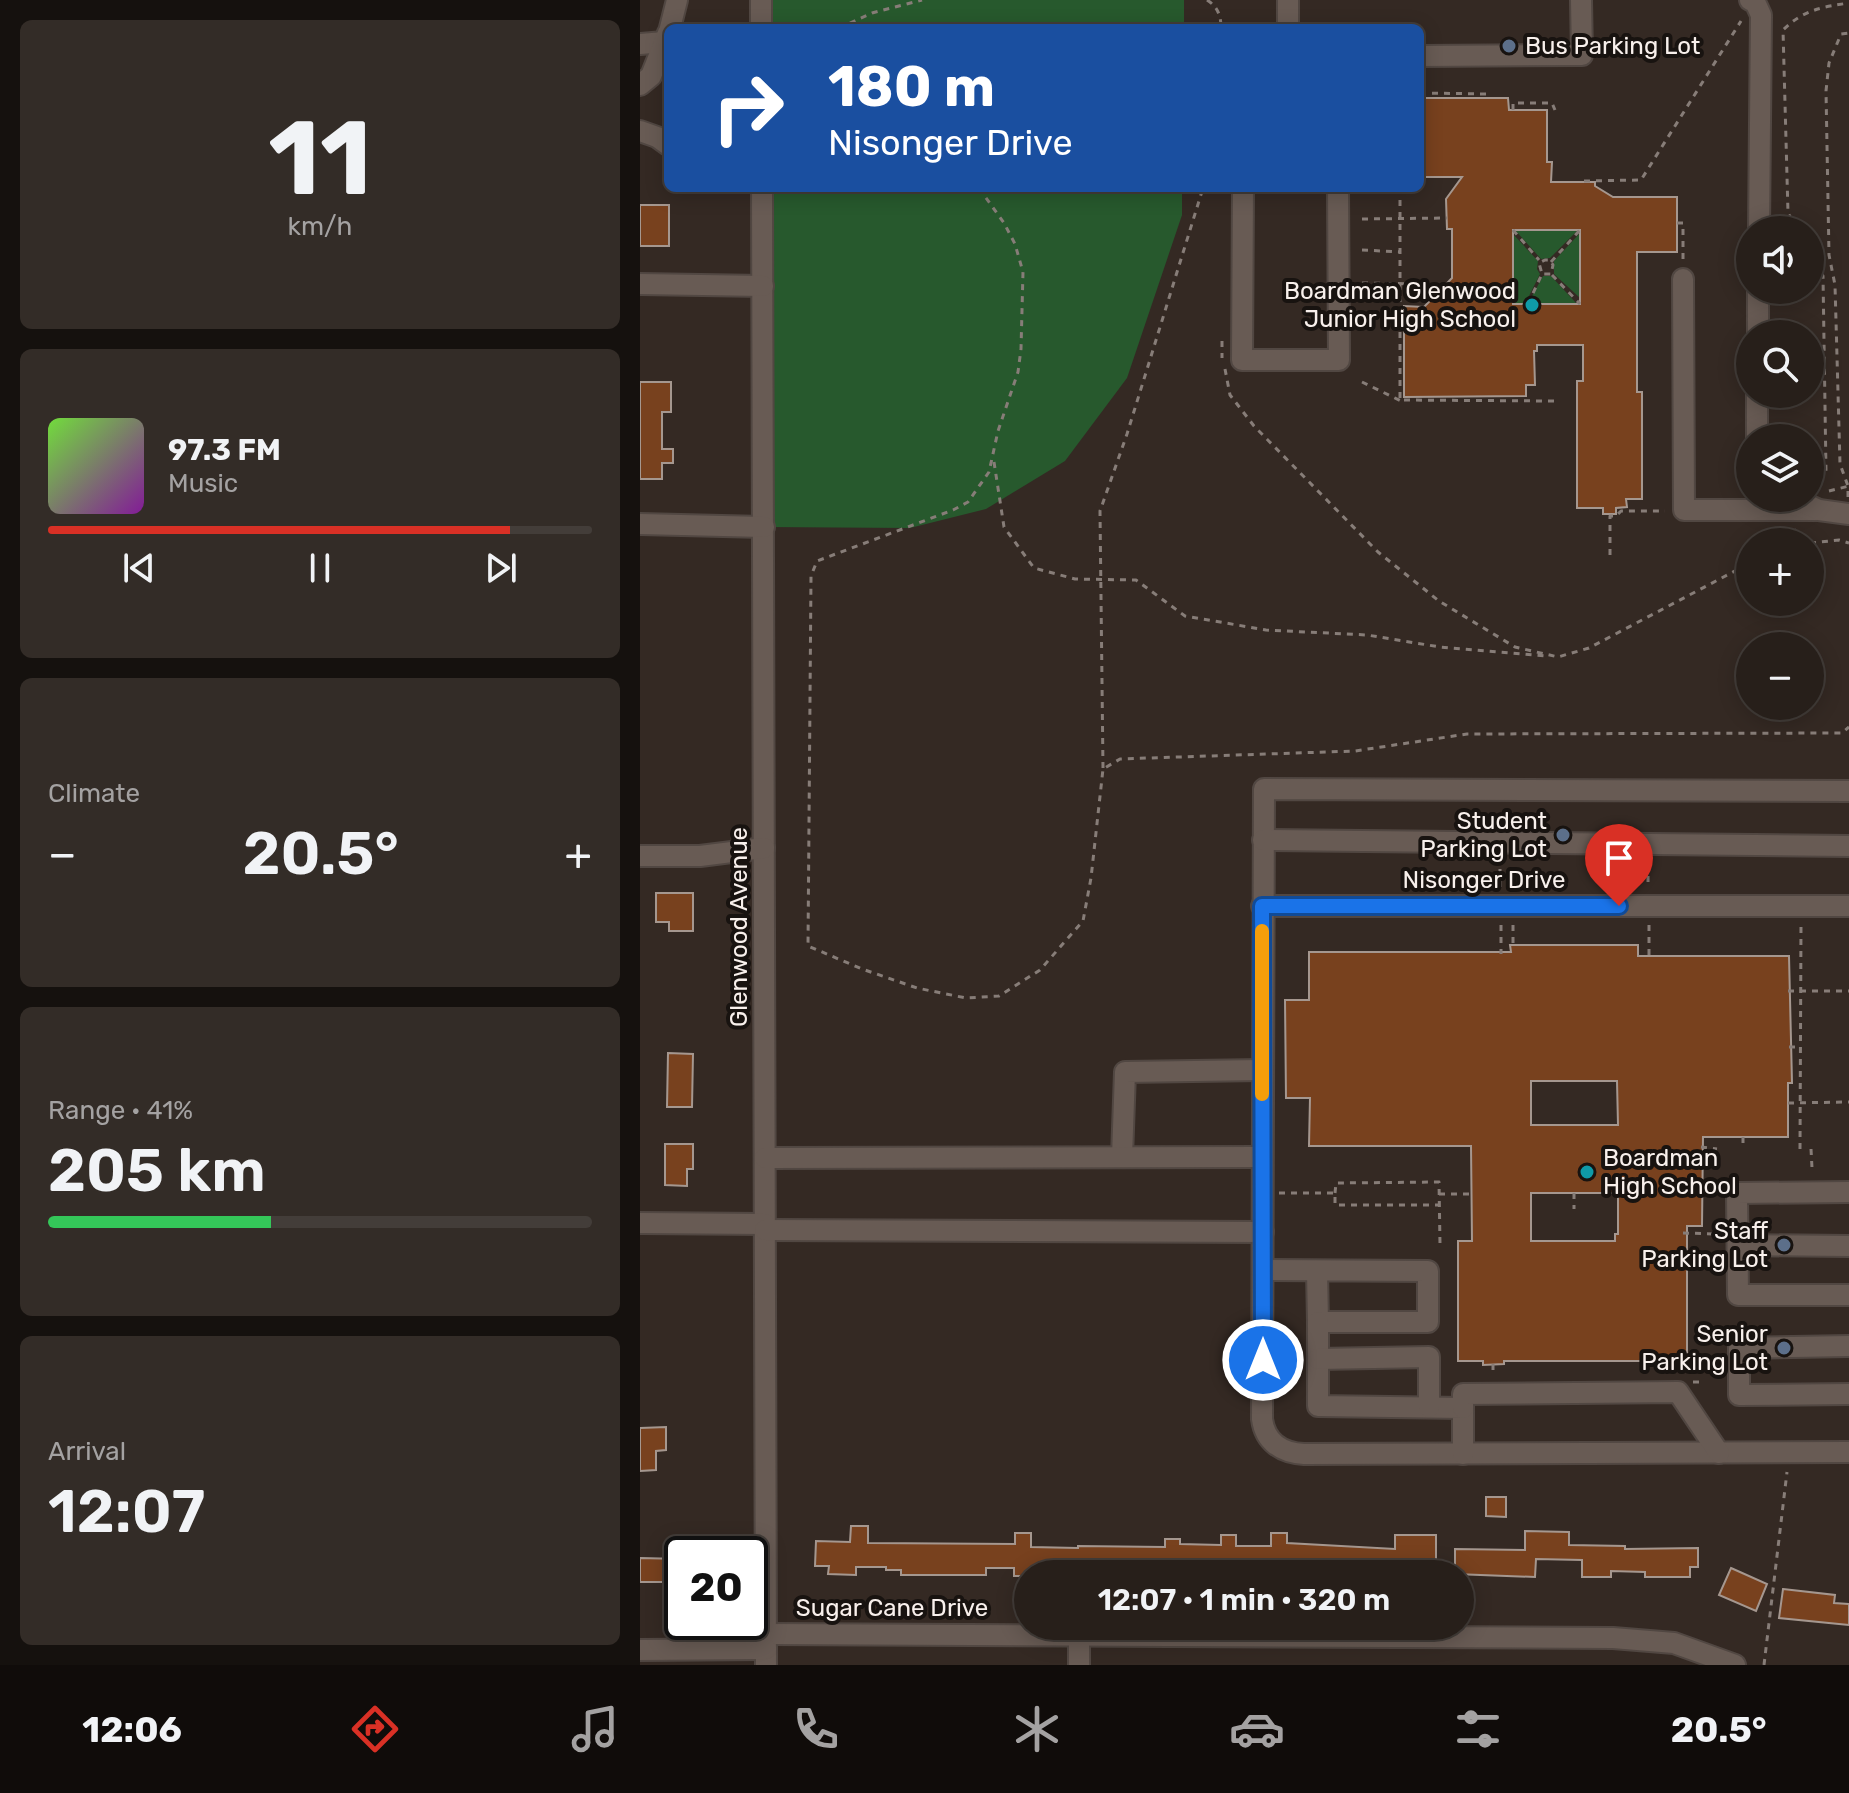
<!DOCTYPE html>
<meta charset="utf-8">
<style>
:root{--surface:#271f1a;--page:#332c27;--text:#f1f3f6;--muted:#a4a2a2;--line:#433d39;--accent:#d93025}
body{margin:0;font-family:Rubik,sans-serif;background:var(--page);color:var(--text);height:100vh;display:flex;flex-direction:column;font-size:30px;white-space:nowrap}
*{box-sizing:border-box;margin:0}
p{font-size:26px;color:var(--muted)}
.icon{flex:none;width:44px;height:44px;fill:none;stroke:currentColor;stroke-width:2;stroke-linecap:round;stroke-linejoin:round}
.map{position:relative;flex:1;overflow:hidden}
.details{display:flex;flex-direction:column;gap:20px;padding:20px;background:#15110e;width:640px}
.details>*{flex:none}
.hud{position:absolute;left:24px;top:24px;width:760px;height:168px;border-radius:12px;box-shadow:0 4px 20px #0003,0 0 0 2px var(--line);background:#1a4fa0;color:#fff;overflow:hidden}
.tools{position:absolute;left:1096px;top:216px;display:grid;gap:16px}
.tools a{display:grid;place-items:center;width:88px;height:88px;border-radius:50%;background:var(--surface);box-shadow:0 4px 20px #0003,0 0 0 2px var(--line);font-size:40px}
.speed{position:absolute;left:24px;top:1536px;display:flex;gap:16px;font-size:40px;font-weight:700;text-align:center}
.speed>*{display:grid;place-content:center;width:104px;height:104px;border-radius:50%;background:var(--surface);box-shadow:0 4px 20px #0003,0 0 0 2px var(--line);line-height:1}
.speed .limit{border:4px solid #111;border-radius:12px;background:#fff;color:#111}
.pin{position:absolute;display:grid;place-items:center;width:68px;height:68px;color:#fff;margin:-82px -34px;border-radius:50% 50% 50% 0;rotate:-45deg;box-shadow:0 0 8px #0007}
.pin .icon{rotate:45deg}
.me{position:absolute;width:88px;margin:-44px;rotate:0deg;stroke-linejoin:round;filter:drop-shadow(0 0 6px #0008)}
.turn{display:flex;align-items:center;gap:28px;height:168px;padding:0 32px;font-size:36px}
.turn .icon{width:104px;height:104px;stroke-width:2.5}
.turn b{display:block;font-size:56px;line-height:68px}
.big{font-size:60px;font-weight:600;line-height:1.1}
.details .widget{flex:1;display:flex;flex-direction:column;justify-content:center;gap:12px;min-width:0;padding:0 28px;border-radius:12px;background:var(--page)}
.details .dial{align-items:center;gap:0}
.dial b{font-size:104px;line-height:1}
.song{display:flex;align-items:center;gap:24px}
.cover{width:96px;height:96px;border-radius:12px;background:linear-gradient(135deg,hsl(100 70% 55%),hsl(290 70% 35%))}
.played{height:8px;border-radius:4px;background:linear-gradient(90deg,var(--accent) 85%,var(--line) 85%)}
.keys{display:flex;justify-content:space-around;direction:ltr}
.heat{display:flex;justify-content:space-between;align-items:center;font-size:44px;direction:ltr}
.charge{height:12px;border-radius:6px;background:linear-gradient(90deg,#34c759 41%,var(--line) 0)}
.trip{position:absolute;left:374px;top:1560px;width:460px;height:80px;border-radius:40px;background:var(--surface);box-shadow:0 4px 20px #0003,0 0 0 2px var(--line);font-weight:600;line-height:80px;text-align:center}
.dock{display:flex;height:128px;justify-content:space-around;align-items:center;background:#100c0a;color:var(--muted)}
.dock .icon{width:56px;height:56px}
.dock .active{color:var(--accent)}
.dock b{font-size:36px;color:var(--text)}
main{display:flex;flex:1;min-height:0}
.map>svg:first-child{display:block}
.green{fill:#27592d}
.building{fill:#78411e;stroke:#a5978f;stroke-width:2;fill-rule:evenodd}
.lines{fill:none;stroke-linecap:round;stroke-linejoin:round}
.minor-casing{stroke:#514742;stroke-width:24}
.path{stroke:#877d78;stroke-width:3;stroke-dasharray:6 6;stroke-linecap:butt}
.minor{stroke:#685b54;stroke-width:20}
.route-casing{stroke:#114b97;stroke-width:20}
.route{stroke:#1a73e8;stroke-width:14}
.slow{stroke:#f59e0b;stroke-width:14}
.service-dot{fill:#5c6f8a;stroke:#181310;stroke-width:3}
.culture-dot{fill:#0f9aa8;stroke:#181310;stroke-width:3}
.labels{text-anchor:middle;stroke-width:8;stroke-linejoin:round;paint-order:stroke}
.poi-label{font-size:24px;fill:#f8f0ec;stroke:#181310;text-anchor:end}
.street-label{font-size:24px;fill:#f8f0ec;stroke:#181310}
</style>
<main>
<section class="details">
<div class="widget dial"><b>11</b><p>km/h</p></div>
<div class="widget">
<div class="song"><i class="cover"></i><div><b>97.3 FM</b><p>Music</p></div></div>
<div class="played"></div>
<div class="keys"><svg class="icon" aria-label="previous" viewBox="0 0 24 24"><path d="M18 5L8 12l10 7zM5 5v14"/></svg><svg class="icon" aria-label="pause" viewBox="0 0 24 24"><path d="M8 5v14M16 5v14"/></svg><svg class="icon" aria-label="next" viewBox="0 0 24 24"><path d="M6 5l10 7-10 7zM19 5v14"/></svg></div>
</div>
<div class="widget"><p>Climate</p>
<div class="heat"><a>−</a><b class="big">20.5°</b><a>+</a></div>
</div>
<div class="widget"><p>Range · 41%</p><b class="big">205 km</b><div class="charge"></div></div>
<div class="widget"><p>Arrival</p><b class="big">12:07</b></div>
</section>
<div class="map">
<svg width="1209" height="1665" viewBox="0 0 1209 1665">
<rect width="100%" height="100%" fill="#342923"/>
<!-- green -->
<g class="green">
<rect x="121" y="0" width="423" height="28"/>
<path d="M 122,188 L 542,188 L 542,215 L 487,378 L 425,461 L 346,509 L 270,528 L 124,527 Z"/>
<path d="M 875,230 L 938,230 L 910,258 L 901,259 Z"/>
<path d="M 940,233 L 940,298 L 914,274 L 914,261 Z"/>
<path d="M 873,234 L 898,261 L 897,269 L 900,274 L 885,304 L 873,304 Z"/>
<path d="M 903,276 L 911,276 L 937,304 L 891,304 L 891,298 Z"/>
</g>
<!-- building -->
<g class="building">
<path d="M 780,98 L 868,98 L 869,110 L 907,110 L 907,162 L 912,162 L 911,182 L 955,182 L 955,186 L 973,197 L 1037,197 L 1037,252 L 997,252 L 997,392 L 1002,392 L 1002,499 L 986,499 L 987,507 L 976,508 L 976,514 L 963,514 L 963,508 L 937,508 L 937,381 L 943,381 L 943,345 L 897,345 L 897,351 L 894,351 L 895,385 L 886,385 L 886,396 L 764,397 L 764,306 L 784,307 L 812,278 L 812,229 L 807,229 L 806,199 L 822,177 L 780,177 ZM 873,230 L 940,230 L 940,304 L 873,304 Z"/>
<rect x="0" y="205" width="29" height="41"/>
<path d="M 0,382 L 31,382 L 31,412 L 22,412 L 22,449 L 33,449 L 33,463 L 22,463 L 22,479 L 0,479 Z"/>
<path d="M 16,893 L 53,893 L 53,931 L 29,931 L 29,922 L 16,922 Z"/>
<path d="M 870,945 L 998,945 L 998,956 L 1149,956 L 1152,1083 L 1148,1083 L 1148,1137 L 1063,1137 L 1062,1226 L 1047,1226 L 1047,1361 L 1023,1361 L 1023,1364 L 1002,1364 L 1002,1361 L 864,1361 L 864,1364 L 843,1365 L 843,1361 L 818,1361 L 818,1241 L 832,1241 L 831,1146 L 669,1146 L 670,1098 L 646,1098 L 645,1000 L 669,1000 L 669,952 L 871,952 ZM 891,1081 L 977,1081 L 978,1125 L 891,1125 ZM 891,1193 L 978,1193 L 978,1234 L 975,1234 L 975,1241 L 891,1241 Z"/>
<path d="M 28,1053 L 53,1054 L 52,1107 L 27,1107 Z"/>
<path d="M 25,1144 L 53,1144 L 53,1169 L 47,1169 L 47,1186 L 25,1185 Z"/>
<path d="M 26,1427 L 26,1450 L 16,1451 L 16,1470 L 0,1471 L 0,1428 Z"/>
<path d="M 846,1497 L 866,1497 L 866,1517 L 846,1516 Z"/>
<path d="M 211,1526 L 228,1526 L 228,1543 L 375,1544 L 375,1533 L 391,1533 L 391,1547 L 438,1548 L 438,1546 L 525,1547 L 525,1539 L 540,1539 L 540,1544 L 581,1545 L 581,1535 L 596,1535 L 596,1546 L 631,1546 L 631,1533 L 647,1533 L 647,1543 L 755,1549 L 755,1535 L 796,1535 L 796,1561 L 766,1561 L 766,1574 L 688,1574 L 688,1569 L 650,1568 L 650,1574 L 564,1574 L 564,1570 L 522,1570 L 522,1574 L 503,1574 L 503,1569 L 455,1568 L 455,1574 L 438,1574 L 438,1570 L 394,1570 L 394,1574 L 388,1576 L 374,1576 L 374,1568 L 346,1568 L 346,1575 L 261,1575 L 261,1570 L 246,1570 L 246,1567 L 216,1567 L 216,1575 L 188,1574 L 189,1566 L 175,1566 L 176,1541 L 210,1542 Z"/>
<path d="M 885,1531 L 929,1532 L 929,1545 L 985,1546 L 985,1549 L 1058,1548 L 1058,1567 L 1050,1567 L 1050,1577 L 1005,1577 L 1005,1572 L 971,1571 L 971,1577 L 942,1577 L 942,1560 L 896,1559 L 895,1577 L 815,1574 L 815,1549 L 885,1550 Z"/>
<path d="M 0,1558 L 42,1559 L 42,1582 L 0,1582 Z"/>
<path d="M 1091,1568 L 1127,1584 L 1116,1611 L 1079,1595 Z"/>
<path d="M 1143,1589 L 1195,1595 L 1194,1603 L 1209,1604 L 1209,1625 L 1139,1618 Z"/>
</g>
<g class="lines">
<defs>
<g id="minor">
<path d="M 121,0 L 121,28"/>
<path d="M 648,0 L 648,28"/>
<path d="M 1110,0 L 1115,2 L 1121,15 L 1119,230"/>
<path d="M 30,28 L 37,0"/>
<path d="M 0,44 L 24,42"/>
<path d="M 780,56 L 942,55 L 941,0"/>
<path d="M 0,85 L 11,76 L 28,33"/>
<path d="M 0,131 L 17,137 L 28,145"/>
<path d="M 122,188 L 126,1665"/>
<path d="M 603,188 L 602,360 L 699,360 L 698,188"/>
<path d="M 1043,279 L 1044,510 L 1179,510"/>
<path d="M 0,284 L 123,286"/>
<path d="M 1118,334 L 1118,290"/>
<path d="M 1117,438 L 1117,394"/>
<path d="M 1168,505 L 1179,510 L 1209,514"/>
<path d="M 0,524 L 124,527"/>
<path d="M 1209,791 L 624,789 L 622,1419 C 625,1442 642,1453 664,1454 L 1209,1452"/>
<path d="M 623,840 L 1209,846"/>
<path d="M 0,856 L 60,856 L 124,848"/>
<path d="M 622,906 L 1209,906"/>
<path d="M 482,1157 L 485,1072 L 622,1070"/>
<path d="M 125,1158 L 621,1157"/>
<path d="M 1209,1192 L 1097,1193 L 1098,1295 L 1209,1295"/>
<path d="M 0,1223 L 125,1224"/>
<path d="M 125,1230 L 623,1232"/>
<path d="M 1098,1245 L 1209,1246"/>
<path d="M 623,1270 L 788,1271 L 788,1322 L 678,1322 L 677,1271"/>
<path d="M 678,1322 L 678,1406 L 823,1408 L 823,1454"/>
<path d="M 1209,1346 L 1099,1348 L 1099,1395 L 1209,1394"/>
<path d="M 678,1359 L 789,1357 L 789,1407"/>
<path d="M 823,1408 L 823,1394 L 1038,1392 L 1079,1453"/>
<path d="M 126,1634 L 973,1638 L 1034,1643 L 1095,1665"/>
<path d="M 439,1636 L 439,1665"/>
<path d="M 0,1650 L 126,1649"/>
</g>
</defs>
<!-- minor casing -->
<use href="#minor" class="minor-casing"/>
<!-- path -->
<g class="path">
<path d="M 567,0 C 578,7 581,16 581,28"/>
<path d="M 199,28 L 232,13 L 282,0"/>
<path d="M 780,93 L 848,94"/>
<path d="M 873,110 L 873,103 L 912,103 L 915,110"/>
<path d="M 944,181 L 1001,180 L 1101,21"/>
<path d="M 339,188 L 364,223 L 375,244 L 383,272 L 381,349 L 378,372 L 358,431 L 349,472 L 328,502 L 313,510 L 177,561 L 171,576 L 168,946 L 222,969 L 277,988 L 326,998 L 359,996 L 400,970 L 443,921 L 451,878 L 463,769 L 480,759 L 715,751 L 827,734 L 1202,733 L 1209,727"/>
<path d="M 760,188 L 760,400 L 914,401"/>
<path d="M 722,219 L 807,218"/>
<path d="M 1037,223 L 1043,223 L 1043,261"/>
<path d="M 873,230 L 899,260"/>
<path d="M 1158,230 L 1148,213 L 1143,30 C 1163,10 1182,7 1209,3"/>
<path d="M 722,250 L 761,252"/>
<path d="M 1170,252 L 1183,276 L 1186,471 L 1172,488"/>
<path d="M 911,262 L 940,230"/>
<path d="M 912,275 L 940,304"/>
<path d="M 722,283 L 786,284 L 797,294"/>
<path d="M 771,286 L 788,303"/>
<path d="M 888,304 L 902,274 L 899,263 L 905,260 L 910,260 L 913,265 L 911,274 L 902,274"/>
<path d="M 582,341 L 582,358"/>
<path d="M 585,369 L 590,395 L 614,426 L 738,552 L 799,601 L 875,647 L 918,657 L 949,648 L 1110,563"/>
<path d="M 722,382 L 761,401"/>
<path d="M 354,462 L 364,527 L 394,568 L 435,579 L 496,580 L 545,616 L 626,630 L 727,635 L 800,647 L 906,656"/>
<path d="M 1189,491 L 1209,486"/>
<path d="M 1208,497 L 1208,486 L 1200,464 L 1195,285 L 1189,255 L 1186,91 L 1189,63 L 1201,34 L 1209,33"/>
<path d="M 1143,542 L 1158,528"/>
<path d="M 1170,543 L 1199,540 L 1209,543"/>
<path d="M 970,555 L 970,516 L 976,516 L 981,511 L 1025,511"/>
<path d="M 463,768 L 460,511 L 487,434 L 563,188"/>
<path d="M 1008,864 L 1008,888"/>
<path d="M 860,887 L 860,862"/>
<path d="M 861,925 L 861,954"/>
<path d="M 873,925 L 873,945"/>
<path d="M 1009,925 L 1009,958"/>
<path d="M 1148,991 L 1209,991"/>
<path d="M 1149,1047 L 1160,1047"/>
<path d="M 1148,1103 L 1209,1102"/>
<path d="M 1103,1137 L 1103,1149"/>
<path d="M 1061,1147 L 1077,1149"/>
<path d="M 1160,1149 L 1161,924"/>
<path d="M 1171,1149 L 1172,1168"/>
<path d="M 639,1193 L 695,1193 L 695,1205 L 799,1205"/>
<path d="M 695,1193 L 696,1183 L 799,1182 L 800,1244"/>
<path d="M 934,1193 L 934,1209"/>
<path d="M 799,1194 L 831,1194"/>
<path d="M 1043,1233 L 1076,1234"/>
<path d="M 853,1364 L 853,1376"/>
<path d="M 1053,1382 L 1064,1382"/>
<path d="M 1124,1665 L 1147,1472"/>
</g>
<!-- minor -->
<use href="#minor" class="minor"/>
</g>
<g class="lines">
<defs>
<path id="route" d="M 623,1360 L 622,906 L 979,906"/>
</defs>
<!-- route casing -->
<use href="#route" class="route-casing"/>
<!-- route -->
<use href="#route" class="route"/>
<!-- slow -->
<path class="slow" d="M 622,1094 L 622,931"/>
</g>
<!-- markers -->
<g class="service-dot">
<circle cx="869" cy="46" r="8"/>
<circle cx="923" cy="835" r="8"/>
<circle cx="1144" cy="1245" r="8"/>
<circle cx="1144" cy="1348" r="8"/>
</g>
<g class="culture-dot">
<circle cx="892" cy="305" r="8"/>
<circle cx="947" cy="1172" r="8"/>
</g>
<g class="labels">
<!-- poi labels -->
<g class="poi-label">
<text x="885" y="54" text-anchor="start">Bus Parking Lot</text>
<text x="876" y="299">Boardman Glenwood<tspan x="876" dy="28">Junior High School</tspan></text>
<text x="907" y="829">Student<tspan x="907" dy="28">Parking Lot</tspan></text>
<text x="963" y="1166" text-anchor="start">Boardman<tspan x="963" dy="28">High School</tspan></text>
<text x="1128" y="1239">Staff<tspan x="1128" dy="28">Parking Lot</tspan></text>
<text x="1128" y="1342">Senior<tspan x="1128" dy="28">Parking Lot</tspan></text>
</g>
<!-- street labels -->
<g class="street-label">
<text x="844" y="888">Nisonger Drive</text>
<text transform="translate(99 927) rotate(-90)" y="8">Glenwood Avenue</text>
<text x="252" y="1616">Sugar Cane Drive</text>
</g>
</g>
</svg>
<div class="tools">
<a><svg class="icon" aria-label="sound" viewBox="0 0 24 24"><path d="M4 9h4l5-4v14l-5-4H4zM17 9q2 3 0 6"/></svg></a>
<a><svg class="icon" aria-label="search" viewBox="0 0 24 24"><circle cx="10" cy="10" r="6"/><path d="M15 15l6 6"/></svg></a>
<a><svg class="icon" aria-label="layers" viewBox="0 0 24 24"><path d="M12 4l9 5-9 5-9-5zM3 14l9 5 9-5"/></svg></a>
<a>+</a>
<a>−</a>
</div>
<div class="speed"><div class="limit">20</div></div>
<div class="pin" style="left:979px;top:906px;background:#d93025"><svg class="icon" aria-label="arrive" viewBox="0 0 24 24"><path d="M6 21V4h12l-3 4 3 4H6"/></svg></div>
<svg class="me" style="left:623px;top:1360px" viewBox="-20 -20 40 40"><circle r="17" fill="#1a73e8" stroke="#fff" stroke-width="3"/><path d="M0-11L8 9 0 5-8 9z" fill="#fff"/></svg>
<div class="trip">12:07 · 1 min · 320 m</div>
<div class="hud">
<div class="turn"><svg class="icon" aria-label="right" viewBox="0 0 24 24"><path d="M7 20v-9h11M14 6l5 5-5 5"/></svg><div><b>180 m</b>Nisonger Drive</div></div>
</div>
</div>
</main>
<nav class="dock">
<b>12:06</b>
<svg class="icon active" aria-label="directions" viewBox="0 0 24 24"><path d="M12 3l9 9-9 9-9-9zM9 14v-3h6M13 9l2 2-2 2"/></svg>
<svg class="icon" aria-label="music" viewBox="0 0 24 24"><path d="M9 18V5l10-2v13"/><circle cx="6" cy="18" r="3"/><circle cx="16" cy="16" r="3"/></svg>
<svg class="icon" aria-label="phone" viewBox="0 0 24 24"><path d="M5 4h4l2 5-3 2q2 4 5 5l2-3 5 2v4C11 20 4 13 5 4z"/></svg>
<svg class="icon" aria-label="climate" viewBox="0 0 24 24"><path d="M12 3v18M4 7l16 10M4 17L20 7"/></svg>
<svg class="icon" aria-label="car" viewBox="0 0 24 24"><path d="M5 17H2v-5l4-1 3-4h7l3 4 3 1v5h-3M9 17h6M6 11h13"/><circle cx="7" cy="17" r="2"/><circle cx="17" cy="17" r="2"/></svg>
<svg class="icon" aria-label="filters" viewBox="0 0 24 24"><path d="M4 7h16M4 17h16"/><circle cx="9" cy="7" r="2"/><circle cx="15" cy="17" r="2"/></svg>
<b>20.5°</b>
</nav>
